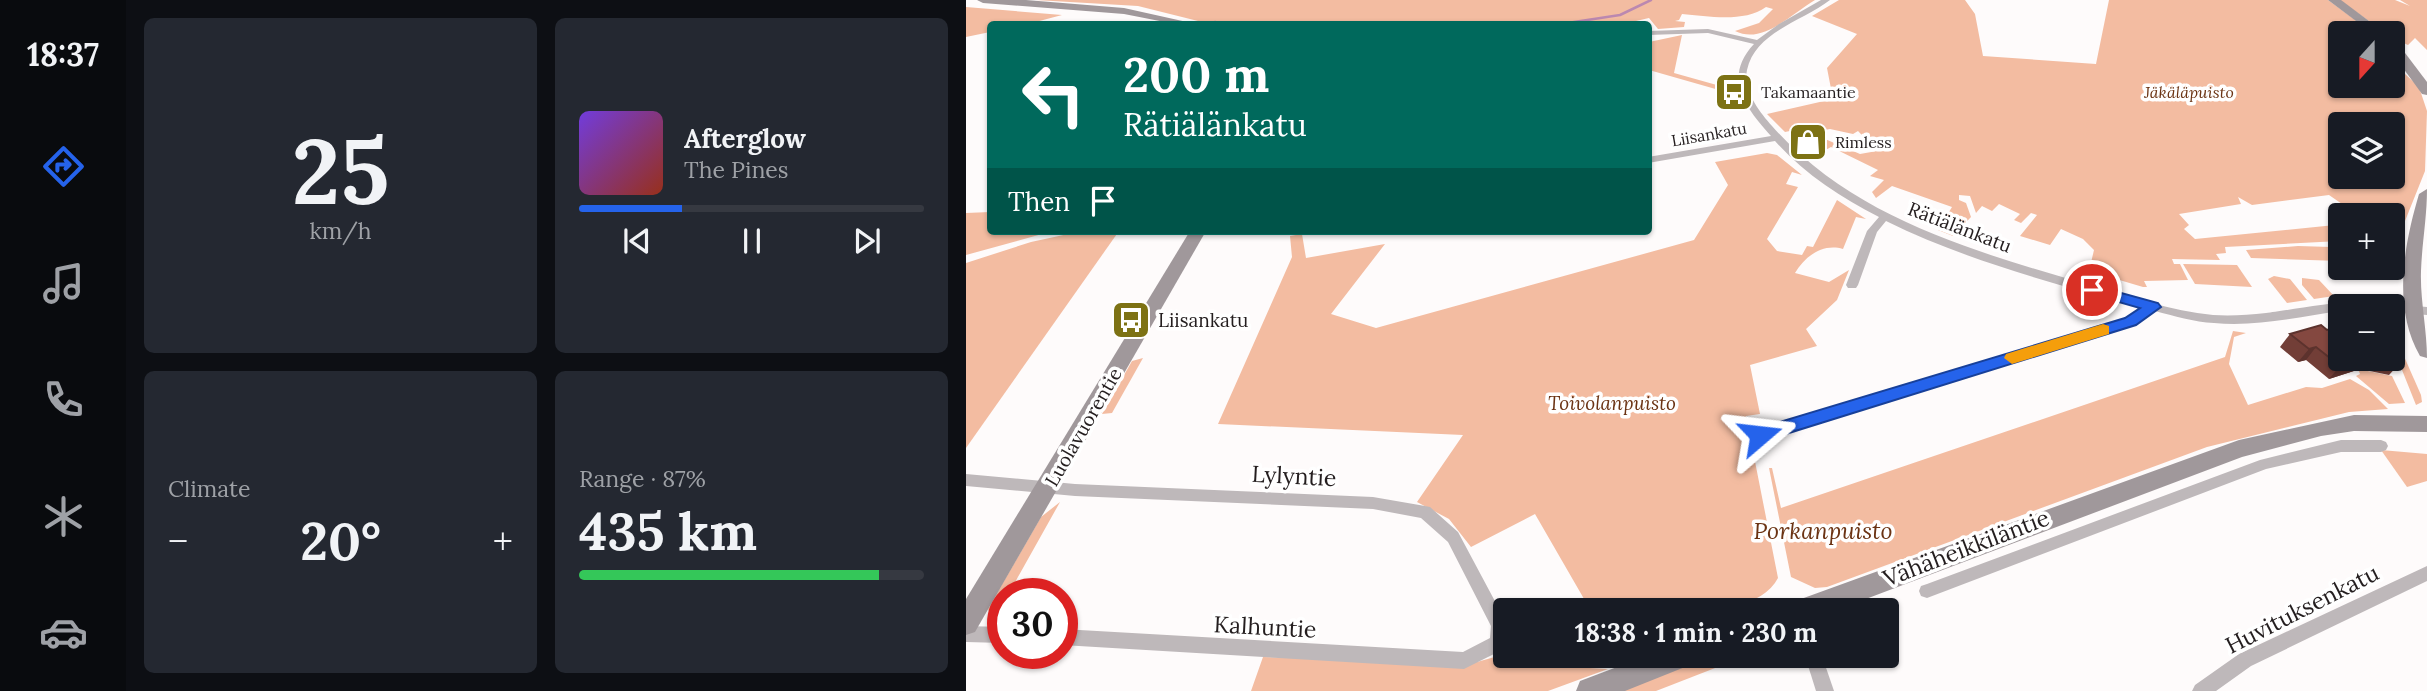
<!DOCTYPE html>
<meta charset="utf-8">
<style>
:root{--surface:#171b24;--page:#242831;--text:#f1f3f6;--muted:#9ea1a6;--line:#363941;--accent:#2563eb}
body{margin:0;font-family:Lora,serif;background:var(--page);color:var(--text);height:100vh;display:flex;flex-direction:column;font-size:26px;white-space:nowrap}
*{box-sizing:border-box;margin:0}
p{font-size:23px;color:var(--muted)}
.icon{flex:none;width:38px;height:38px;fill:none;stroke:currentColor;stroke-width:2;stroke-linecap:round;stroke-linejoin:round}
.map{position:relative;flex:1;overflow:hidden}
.panel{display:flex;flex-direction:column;gap:18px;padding:18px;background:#0d0f14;width:840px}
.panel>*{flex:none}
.banner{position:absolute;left:21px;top:21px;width:665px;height:214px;border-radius:7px;box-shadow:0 2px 5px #0004;background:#00695c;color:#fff;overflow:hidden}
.needle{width:46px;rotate:201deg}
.controls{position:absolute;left:1362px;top:21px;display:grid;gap:14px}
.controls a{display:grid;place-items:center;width:77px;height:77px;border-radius:7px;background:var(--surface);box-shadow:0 2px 5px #0004;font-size:35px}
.speed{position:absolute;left:21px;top:578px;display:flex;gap:14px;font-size:35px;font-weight:700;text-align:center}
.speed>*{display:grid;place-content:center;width:91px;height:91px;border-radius:50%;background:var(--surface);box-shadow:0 2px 5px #0004;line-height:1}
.speed .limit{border:10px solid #d22;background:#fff;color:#111}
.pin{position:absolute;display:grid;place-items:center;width:60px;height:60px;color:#fff;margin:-30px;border:4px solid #fff;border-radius:50%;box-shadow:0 2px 7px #0007}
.me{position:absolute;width:77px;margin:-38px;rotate:73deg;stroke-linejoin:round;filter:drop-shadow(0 0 5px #0008)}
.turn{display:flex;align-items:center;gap:24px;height:147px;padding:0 21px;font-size:32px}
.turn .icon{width:91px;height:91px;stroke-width:2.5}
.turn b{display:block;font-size:49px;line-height:60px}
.then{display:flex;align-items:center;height:66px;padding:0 21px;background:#0003;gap:14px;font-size:26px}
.big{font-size:52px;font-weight:800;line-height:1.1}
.panel .tile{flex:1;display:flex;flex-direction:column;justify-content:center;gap:10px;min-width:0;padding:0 24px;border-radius:10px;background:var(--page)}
.panel .dial{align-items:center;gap:0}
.dial b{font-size:91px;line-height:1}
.song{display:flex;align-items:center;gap:21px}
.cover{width:84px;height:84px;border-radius:10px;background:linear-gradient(135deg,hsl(260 70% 55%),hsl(10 70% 35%))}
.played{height:7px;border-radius:4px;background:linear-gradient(90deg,var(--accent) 30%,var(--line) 30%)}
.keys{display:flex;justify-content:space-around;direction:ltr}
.heat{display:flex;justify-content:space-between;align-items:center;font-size:38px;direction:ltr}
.charge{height:10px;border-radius:5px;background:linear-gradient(90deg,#34c759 87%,var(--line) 0)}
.panel .tiles{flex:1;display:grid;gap:18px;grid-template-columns:repeat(2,1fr)}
.trip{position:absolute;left:527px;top:598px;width:406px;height:70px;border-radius:7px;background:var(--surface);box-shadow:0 2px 5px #0004;font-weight:800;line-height:70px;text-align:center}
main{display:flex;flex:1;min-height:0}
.menu{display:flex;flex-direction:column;width:126px;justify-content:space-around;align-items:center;background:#090b0e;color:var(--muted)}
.menu .icon{width:49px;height:49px}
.menu .on{color:var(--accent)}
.menu b{font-size:32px;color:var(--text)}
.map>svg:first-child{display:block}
.green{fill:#f3bca1;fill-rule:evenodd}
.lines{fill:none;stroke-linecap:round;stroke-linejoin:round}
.stream{stroke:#bb88b0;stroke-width:2.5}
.street{fill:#beb8ba;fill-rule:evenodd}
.secondary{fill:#a0989b;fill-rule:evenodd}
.wall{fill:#723e37}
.shaded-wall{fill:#5c322d}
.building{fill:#844840;stroke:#5c322d;stroke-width:2}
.route{fill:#2563eb;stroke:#184099;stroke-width:2}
.slow{fill:#f59e0b}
.labels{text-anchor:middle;stroke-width:7;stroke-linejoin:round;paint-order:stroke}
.far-poi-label{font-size:16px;fill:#241e1f;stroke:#fff;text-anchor:start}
.far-park-label{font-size:16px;font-style:italic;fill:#6b3313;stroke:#fff}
.far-street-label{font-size:16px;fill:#241e1f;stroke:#fff}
.street-label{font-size:19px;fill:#241e1f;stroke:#fff}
.poi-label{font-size:19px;fill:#241e1f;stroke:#fff;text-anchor:start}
.park-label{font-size:19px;font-style:italic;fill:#6b3313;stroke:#fff}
.near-street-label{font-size:23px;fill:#241e1f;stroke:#fff}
.near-park-label{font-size:23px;font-style:italic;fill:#6b3313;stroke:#fff}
</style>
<main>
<nav class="menu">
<b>18:37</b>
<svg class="icon on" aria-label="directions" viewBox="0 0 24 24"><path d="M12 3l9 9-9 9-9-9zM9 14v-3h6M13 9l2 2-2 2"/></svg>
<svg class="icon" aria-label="music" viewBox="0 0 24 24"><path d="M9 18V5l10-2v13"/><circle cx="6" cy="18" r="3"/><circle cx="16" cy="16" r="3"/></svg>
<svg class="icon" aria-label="phone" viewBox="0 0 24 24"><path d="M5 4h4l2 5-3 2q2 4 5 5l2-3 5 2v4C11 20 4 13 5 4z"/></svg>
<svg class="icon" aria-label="climate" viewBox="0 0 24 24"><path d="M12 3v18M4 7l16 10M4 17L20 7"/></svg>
<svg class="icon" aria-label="car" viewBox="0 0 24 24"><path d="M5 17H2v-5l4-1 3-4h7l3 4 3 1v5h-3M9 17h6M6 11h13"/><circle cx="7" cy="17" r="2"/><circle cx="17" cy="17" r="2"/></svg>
</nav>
<section class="panel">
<div class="tiles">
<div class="tile dial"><b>25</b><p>km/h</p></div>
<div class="tile">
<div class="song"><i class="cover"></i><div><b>Afterglow</b><p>The Pines</p></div></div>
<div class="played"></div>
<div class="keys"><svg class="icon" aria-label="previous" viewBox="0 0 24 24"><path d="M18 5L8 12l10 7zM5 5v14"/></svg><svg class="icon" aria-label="pause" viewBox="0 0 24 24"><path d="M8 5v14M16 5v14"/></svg><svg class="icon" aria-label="next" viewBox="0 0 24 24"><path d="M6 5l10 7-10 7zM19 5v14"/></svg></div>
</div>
<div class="tile"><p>Climate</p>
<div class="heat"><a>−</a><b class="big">20°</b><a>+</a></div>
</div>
<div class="tile"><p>Range · 87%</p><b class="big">435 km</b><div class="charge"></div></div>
</div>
</section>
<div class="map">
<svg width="1461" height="691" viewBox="0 0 1461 691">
<rect width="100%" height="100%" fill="#fefbfb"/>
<!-- green -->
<g class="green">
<path d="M 70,0 L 849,0 C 825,14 797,45 769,31 L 793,23 L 807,9 L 800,7 C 778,23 742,16 716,14 L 713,20 L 709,21 L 719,22 L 718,27 L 692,29 L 683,18 L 657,24 L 244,24 L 172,6 Z"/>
<path d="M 873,0 L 999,0 L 1009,14 L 1017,56 L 1130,64 L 1143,0 L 1362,0 L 1407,33 L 1374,33 L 1374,86 L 1426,86 L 1426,50 L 1438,73 L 1453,87 L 1461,111 L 1459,171 L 1431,241 L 1426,240 L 1426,215 L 1392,215 L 1363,195 L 1286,205 L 1272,197 L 1275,204 L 1213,214 L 1223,225 L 1218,229 L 1229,239 L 1369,225 L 1374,226 L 1374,241 L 1259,247 L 1260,253 L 1250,254 L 1254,260 L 1206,259 L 1208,264 L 1214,264 L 1222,280 L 1178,281 L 1181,287 L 1177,287 L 1123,271 L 1128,250 L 1117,239 L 1095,229 L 1084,245 L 1054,236 L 1071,215 L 1065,213 L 1055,223 L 1048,220 L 1054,214 L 1033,204 L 1026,211 L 1016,206 L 1010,213 L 1004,196 L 993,195 L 993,200 L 1000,203 L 1005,217 L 987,236 L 972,230 L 986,207 L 926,186 L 910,198 L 906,192 L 918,180 L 904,176 L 912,170 L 865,147 L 856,152 L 848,147 L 855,144 L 838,128 L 819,132 L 801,114 L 867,99 L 861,68 L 891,34 L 846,16 ZM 1374,124 L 1426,124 L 1426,177 L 1374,177 ZM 864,129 L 887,134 L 892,131 L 911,151 L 894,154 L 852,136 L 853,131 Z"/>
<path d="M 1373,0 L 1429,0 L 1444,6 L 1434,0 L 1461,0 L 1461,50 L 1449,38 L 1442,45 L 1426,38 L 1426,33 L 1420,33 Z"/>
<path d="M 0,7 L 96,15 L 62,24 L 24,24 L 24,32 L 0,37 Z"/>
<path d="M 716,35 L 708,73 L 765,89 L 767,94 L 683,70 L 683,42 Z"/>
<path d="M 801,153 L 811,155 L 836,175 L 826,172 L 820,184 L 832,187 L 801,239 L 811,251 L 836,255 L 841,246 L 847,247 L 871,200 L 900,219 L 890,217 L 877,249 C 857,243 839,256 829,273 L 863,282 L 883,270 L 871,300 L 840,329 L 851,346 L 784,365 L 794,414 L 780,416 L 812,578 C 787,626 672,611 625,611 L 569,514 L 505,547 L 483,519 L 451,502 L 497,435 L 252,424 L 326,257 L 324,236 L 336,234 L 340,258 L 419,244 L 365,314 L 410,328 L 728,240 L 762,185 L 749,162 Z"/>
<path d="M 24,212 L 24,231 L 87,231 L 0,255 L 0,213 Z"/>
<path d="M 116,231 L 153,231 L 0,448 L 0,263 L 65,242 Z"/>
<path d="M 1332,246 L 1365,247 L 1374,255 L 1374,261 L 1285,258 L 1280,250 Z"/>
<path d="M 1217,264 L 1271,265 L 1286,287 L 1229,284 Z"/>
<path d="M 1308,276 L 1324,279 L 1341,300 L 1321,303 L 1302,279 Z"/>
<path d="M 1336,278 L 1353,280 L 1368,296 L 1348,299 L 1336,285 Z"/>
<path d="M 1426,329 L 1455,395 L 1456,402 L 1450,405 L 1426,345 Z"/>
<path d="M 1267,331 L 1280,333 L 1268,337 L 1263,364 L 1282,405 L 1340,387 L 1356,388 L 1384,379 L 1403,390 L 1422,409 L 1383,412 L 1241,447 L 861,587 L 849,588 L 825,577 L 803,468 L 806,468 L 815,508 L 1259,357 Z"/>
<path d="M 177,358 L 146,413 L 136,414 L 166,361 Z"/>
<path d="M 1392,369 L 1426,376 L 1439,403 L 1423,404 L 1390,376 L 1394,374 Z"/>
<path d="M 1415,450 L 1461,454 L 1461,481 L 1441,487 Z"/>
<path d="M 94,502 L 43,593 L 37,593 L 37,604 L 26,619 L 22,609 L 27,600 L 75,517 Z"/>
<path d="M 539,654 L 640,656 L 605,667 L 642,669 L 582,691 L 285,691 L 297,657 L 511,662 Z"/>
<path d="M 746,656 L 780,656 L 690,691 L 655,691 Z"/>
</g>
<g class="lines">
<!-- stream -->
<g class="stream">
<path d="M 249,22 L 255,24"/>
<path d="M 595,24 L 654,15 L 685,0"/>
</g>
<!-- street -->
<g class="street">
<path d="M 855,0 L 864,0 C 837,21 789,32 781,70 C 777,91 793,111 806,126 C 888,219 1008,251 1123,285 C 1164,296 1205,311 1247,315 C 1265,316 1282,315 1300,313 C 1321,311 1401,294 1414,306 L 1374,306 L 1374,311 C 1332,317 1290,327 1248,323 C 1228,322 1208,316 1189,311 L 1169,324 L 794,440 L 789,439 L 787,435 L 789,431 L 1161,318 L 1177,308 C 1090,284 1001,261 920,221 L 911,232 L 892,285 L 890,288 L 882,288 L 880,285 L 901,231 L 913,217 C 875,198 837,173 809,141 L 682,163 L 682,157 L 805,136 C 780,108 756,78 788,44 L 742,33 L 682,35 L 682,31 L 742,29 L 791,40 L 813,24 Z"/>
<path d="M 1426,304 L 1461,307 L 1461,315 L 1426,312 L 1426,306 L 1421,306 Z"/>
<path d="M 1375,440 L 1415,440 L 1420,442 L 1422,446 L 1420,450 L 1415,452 L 1375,452 L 1300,469 L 961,598 L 955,596 L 953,591 L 955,586 L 961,584 L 1294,460 Z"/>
<path d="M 0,474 L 109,484 L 407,497 L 459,506 L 464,507 L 492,532 L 539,620 L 539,646 L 538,649 L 498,669 L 96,645 L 96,629 L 497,652 L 524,638 L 525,626 L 482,542 L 455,518 L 407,509 L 109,496 L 0,486 Z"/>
<path d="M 1461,566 L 1461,581 L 1285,666 L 1250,691 L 1226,691 L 1229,685 L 1273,654 Z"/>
<path d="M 0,626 L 37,627 L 37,643 L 0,642 Z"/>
<path d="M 839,656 L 856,656 L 868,691 L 850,691 Z"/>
</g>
<!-- secondary -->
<g class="secondary">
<path d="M 11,0 L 60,0 L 158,8 L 230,24 L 209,24 L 158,14 L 17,3 Z"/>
<path d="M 1362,0 L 1375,0 L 1419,33 L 1406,33 Z"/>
<path d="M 1426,40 L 1430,41 L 1461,82 L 1461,95 L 1456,94 L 1426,53 Z"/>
<path d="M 1461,189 C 1461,217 1456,243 1455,271 C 1454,300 1461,329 1461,358 L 1454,356 C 1426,307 1438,245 1453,194 Z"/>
<path d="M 224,231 L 240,231 L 9,632 L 0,635 L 0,599 Z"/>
<path d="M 1388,415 L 1461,416 L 1461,432 L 1388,431 L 1355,436 L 1276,457 L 868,611 L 822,611 L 826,602 L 835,599 L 1273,440 Z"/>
<path d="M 680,656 L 728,656 L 724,665 L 659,691 L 610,691 L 614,681 Z"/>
</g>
</g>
<!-- wall -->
<path class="wall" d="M 1361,330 L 1374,359 L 1426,359 L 1435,362 L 1423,375 L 1394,369 L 1363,379 L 1340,360 L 1332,362 L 1314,347 L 1324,334 Z"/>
<!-- shaded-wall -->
<g class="shaded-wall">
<path d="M 1350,347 L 1340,360 L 1332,362 L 1343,349 Z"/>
<path d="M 1398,359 L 1404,359 L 1394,369 L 1363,379 L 1374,366 Z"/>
</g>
<!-- building -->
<g class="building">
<path d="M 1355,325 L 1361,330 L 1374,326 L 1374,359 L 1398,359 L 1374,366 L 1350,347 L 1343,349 L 1324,334 Z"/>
<path d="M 1426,340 L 1435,362 L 1419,359 L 1426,359 Z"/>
</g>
<!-- route -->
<path class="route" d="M 1126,285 L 1192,303 L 1195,307 L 1170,325 L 794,442 L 786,435 L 794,428 L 1159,318 L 1174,308 L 1121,293 L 1119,290 Z"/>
<!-- slow -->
<path class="slow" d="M 1137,324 L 1143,326 L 1143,334 L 1046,364 L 1038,358 L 1040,354 Z"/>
<!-- icons -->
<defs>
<symbol id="bus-square" viewBox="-11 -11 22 22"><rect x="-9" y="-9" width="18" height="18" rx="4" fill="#7d7214" stroke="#fff"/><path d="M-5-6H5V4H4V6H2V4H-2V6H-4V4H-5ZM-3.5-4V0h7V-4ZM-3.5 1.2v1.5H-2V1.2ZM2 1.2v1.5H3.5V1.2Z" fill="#fff"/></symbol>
<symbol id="shop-square" viewBox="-11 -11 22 22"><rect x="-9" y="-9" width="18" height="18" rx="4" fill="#7d7214" stroke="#fff"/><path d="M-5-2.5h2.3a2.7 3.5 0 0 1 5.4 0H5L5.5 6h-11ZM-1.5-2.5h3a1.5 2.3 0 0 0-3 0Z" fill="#fff"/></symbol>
</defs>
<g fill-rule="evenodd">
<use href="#bus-square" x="746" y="70" width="44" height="44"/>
<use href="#shop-square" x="820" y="120" width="44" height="44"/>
<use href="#bus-square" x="143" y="298" width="44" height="44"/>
</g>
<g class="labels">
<!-- far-poi labels -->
<g class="far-poi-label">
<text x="795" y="98">Takamaantie</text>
<text x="869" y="148">Rimless</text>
</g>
<!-- far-park labels -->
<g class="far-park-label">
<text x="1223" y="98">Jäkäläpuisto</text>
</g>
<!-- far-street labels -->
<g class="far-street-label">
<text transform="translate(743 134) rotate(-10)" y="6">Liisankatu</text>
</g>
<!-- street labels -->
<g class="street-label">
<text transform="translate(994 227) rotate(21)" y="7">Rätiälänkatu</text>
<text transform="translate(117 427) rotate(-60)" y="7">Luolavuorentie</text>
</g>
<!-- poi labels -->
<g class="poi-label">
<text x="192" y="327">Liisankatu</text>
</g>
<!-- park labels -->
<g class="park-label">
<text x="646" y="410">Toivolanpuisto</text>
</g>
<!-- near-street labels -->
<g class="near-street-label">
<text transform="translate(328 476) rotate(3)" y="8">Lylyntie</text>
<text transform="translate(1000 548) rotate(-21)" y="8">Vähäheikkiläntie</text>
<text transform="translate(1336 609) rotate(-27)" y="8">Huvituksenkatu</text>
<text transform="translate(299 627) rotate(3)" y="8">Kalhuntie</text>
</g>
<!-- near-park labels -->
<g class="near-park-label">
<text x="857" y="539">Porkanpuisto</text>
</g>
</g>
</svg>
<div class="controls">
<a><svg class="needle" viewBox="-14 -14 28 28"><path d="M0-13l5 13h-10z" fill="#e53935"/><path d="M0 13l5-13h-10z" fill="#9ea1a6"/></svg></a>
<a><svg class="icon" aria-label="layers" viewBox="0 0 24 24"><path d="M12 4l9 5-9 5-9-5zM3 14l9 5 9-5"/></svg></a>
<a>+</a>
<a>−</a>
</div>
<div class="speed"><div class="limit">30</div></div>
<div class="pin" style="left:1126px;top:290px;background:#d93025"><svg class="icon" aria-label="arrive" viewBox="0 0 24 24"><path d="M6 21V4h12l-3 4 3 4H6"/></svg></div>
<svg class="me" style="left:794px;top:435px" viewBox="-20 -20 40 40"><path d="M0-17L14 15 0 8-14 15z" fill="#2563eb" stroke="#fff" stroke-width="4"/></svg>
<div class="trip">18:38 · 1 min · 230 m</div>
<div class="banner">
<div class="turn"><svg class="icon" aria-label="left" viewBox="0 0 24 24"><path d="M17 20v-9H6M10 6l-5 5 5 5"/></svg><div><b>200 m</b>Rätiälänkatu</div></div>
<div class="then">Then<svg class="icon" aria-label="arrive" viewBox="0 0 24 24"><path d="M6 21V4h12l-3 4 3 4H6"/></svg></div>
</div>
</div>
</main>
